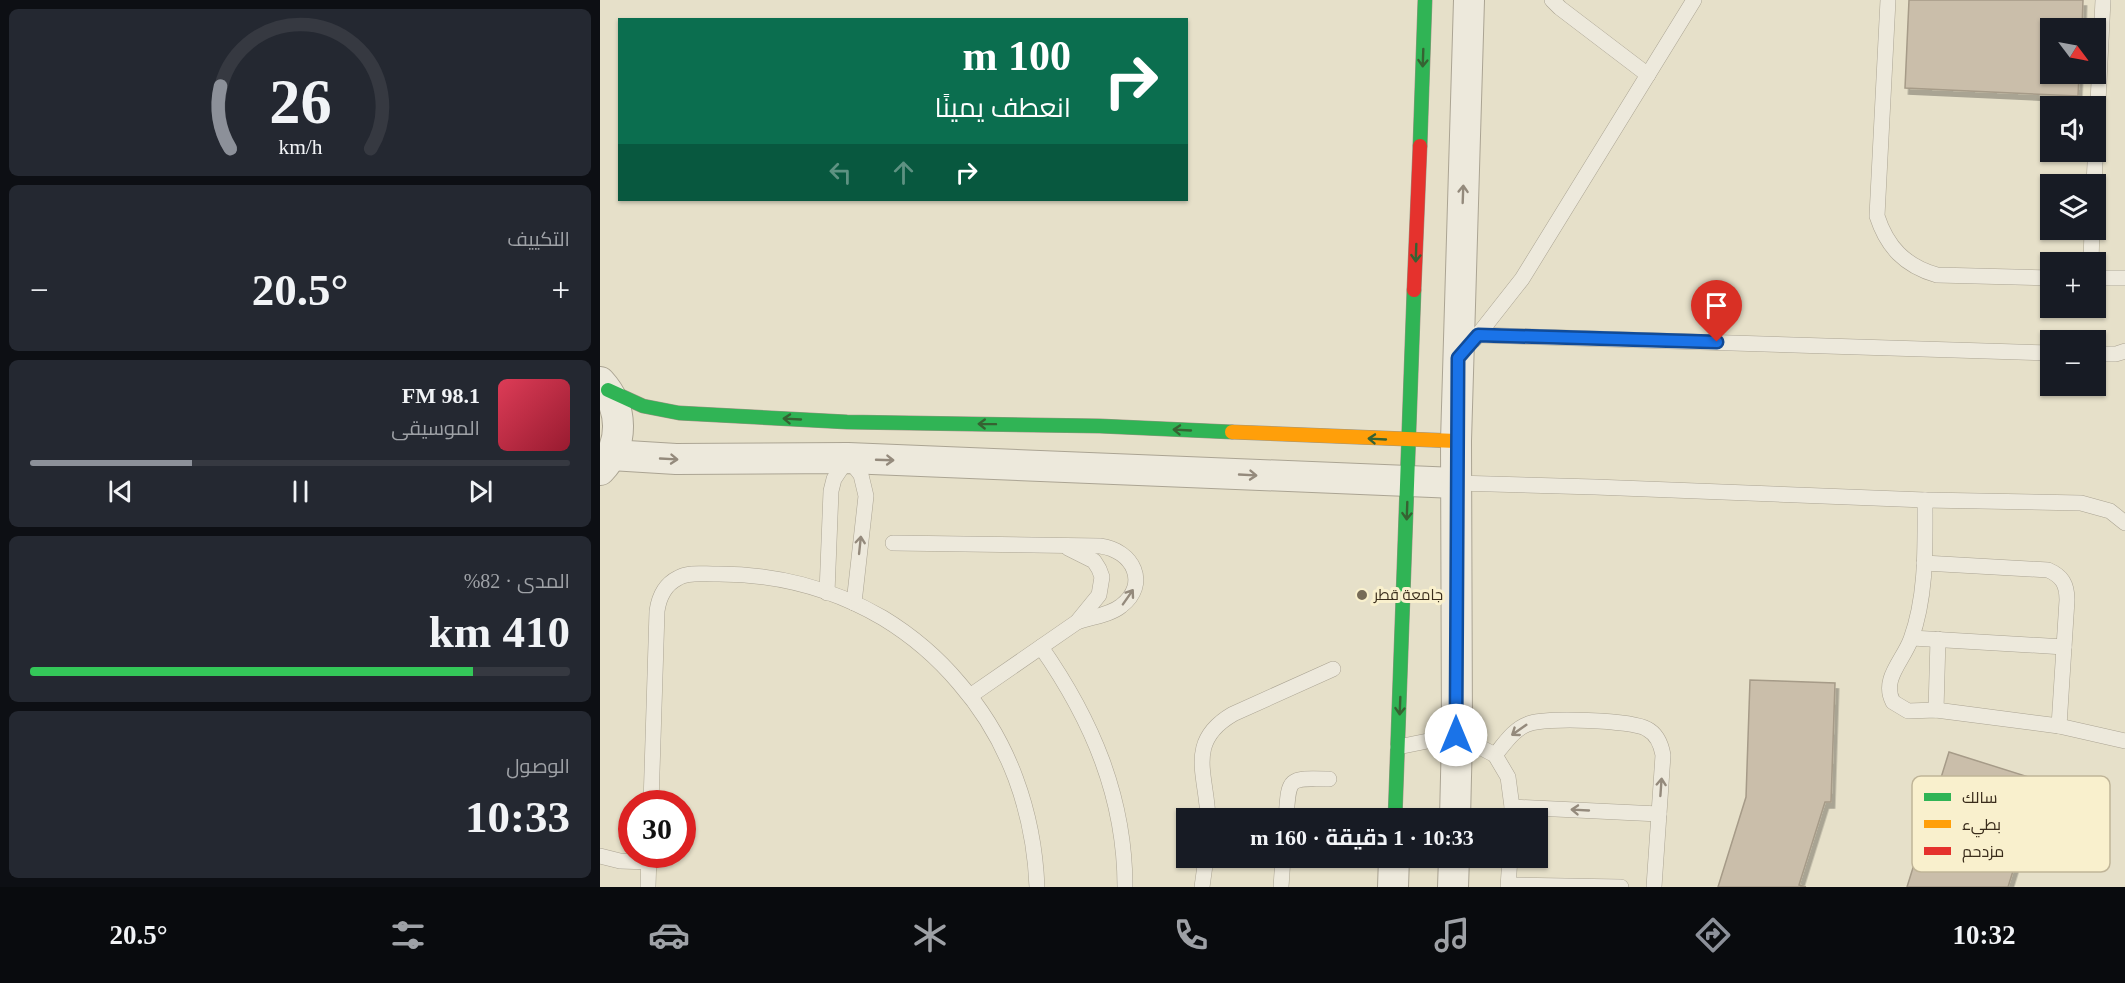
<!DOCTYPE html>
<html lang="ar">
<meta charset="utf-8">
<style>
:root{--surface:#171b24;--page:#242831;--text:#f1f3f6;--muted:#9ea1a6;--line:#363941;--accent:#8c9099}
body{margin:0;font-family:"Times New Roman",Cairo,serif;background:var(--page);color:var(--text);direction:rtl;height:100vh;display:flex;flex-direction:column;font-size:22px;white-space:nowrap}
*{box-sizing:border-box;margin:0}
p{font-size:20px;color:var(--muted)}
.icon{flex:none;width:33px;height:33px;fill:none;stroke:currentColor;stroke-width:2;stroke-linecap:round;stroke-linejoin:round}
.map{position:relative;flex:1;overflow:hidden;direction:ltr}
.sheet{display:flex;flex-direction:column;gap:9px;padding:9px;background:#0d0f14;width:600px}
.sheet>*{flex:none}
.hud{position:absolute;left:18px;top:18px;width:570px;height:183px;border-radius:0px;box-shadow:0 2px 4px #0004;direction:rtl;background:#0b6e4f;color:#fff;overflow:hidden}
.needle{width:39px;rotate:122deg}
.controls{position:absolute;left:1440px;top:18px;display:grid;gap:12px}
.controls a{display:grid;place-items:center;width:66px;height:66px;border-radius:0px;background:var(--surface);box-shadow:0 2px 4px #0004;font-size:30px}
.speed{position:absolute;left:18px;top:790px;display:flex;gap:12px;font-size:30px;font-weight:700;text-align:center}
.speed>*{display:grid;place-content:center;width:78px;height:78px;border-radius:50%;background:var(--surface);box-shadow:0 2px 4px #0004;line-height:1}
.speed .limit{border:9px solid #d22;background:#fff;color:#111}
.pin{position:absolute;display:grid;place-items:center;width:51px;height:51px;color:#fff;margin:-62px -26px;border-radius:50% 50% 50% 0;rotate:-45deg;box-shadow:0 0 6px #0007}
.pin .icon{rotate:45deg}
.me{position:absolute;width:66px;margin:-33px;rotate:0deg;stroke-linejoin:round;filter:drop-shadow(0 0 4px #0008)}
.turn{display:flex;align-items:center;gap:21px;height:126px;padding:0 18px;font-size:27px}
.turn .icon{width:78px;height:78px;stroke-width:2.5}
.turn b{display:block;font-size:42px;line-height:51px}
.lanes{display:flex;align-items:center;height:57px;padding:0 18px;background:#0003;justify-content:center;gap:30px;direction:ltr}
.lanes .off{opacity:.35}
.big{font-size:45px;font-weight:700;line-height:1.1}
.sheet .widget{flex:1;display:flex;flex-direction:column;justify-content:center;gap:9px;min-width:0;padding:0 21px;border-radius:9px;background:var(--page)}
.sheet .dial{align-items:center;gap:0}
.dial svg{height:156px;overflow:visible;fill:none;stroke:var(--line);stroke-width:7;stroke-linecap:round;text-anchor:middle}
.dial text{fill:var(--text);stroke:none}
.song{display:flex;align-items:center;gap:18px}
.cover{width:72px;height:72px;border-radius:9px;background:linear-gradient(135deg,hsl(350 70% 55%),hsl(350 70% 35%))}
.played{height:6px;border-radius:3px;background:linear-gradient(90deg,var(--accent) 30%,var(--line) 30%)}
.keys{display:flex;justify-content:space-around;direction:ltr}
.heat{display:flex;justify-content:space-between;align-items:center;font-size:33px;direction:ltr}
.charge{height:9px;border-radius:4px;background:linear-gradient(90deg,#34c759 82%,var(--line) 0)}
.trip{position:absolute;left:576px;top:808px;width:372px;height:60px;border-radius:0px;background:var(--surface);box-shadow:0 2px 4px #0004;font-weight:700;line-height:60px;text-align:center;direction:rtl}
.menu{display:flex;height:96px;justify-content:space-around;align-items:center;background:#090b0e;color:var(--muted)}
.menu .icon{width:42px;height:42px}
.menu .current{color:var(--accent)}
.menu b{font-size:27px;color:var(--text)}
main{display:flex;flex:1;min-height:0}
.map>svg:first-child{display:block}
.building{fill:#cabeaa;stroke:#a69b88;stroke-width:1.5;filter:url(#shadow)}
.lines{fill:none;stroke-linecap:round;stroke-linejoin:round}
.lane-casing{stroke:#aba493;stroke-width:16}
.street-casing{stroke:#aba493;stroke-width:32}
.fast-casing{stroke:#9a9483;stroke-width:15}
.slow-casing{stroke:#9a9483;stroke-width:15}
.jam-casing{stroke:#9a9483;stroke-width:15}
.lane{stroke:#ede9dc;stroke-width:15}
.street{stroke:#ede9dc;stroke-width:30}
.fast{stroke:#30b455;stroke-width:14}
.slow{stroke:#ff9f0a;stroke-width:14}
.jam{stroke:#e5322d;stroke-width:14}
.oneway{stroke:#366232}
.oneway2{stroke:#948a7c}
.route-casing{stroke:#114b97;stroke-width:15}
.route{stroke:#1a73e8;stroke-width:10}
.poi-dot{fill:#766b58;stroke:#f9f0cd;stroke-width:2}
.labels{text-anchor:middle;stroke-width:6;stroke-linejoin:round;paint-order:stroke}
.poi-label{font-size:15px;fill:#3a2c1b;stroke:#f9f0cd;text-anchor:start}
.key{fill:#f9f0cd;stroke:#c0b598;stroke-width:1.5}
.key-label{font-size:16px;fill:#3a2c1b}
</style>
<main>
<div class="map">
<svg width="1525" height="887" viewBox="0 0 1525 887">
<defs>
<filter id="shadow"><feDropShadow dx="3.5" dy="6" stdDeviation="0" flood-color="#0004"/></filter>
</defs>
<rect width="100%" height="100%" fill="#e6e0c9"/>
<!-- building -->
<g class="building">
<path d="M 1309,0 L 1483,0 L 1482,28 L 1450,28 L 1450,74 L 1479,74 L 1478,96 L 1305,88 Z"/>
<path d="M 1150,680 L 1235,683 L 1231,802 L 1225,802 L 1199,885 L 1206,887 L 1118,887 L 1146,797 Z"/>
<path d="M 1349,752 L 1441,781 L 1408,887 L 1307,887 Z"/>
</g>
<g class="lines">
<defs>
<g id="lane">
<path d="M 952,0 L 960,8 L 1048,75"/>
<path d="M 1288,0 L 1277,216 C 1287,247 1305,266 1337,275 L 1450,278"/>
<path d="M 1494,184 L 1503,0"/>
<path d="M 1491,262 L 1492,230"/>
<path d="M 1496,278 L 1525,278"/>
<path d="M 878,335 L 1450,353"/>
<path d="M 874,340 L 922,279 L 1094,0"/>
<path d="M 1496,354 L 1516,354 L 1525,351"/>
<path d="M 856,483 L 995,487 L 1325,500 L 1481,503 L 1510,511 L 1525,523"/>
<path d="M 1325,500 C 1325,546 1327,595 1311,639 C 1303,661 1281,679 1293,702 L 1308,711 L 1336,710 L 1459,726 L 1525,741"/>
<path d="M 293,543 L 500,546 C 533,550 550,584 521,606 C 510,615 491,617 477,622"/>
<path d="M 1324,563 L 1448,570 C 1462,576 1467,584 1467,600 L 1459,726"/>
<path d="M 227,593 L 231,491 L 234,479 L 248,458 L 261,475 L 266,496 L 254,603"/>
<path d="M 1312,638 L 1464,647"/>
<path d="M 441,647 C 492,720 525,797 525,887"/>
<path d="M 370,696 L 477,622 L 499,595 L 502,577 L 499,569 L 494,561 L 468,548"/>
<path d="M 1336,710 L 1338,639"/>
<path d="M 798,747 L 857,735 L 895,755 L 908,777 L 912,807 L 911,819"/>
<path d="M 895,755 C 905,743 914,729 928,724 C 945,717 1032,720 1047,729 C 1057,734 1061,744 1063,755 L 1054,887"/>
<path d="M 51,804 L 57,611 C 59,597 64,585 78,578 C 88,572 102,574 113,574 C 173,573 232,588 283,618 C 311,635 338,658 359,683 C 409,740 434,812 437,887"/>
<path d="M 912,807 L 1059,814"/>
<path d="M 608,819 C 607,775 585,742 633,714 L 733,669"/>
<path d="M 686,819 C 689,777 687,778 729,779"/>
<path d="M 0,856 L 20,861 L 49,862"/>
<path d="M 909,885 L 1021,887"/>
<path d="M 48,887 L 49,855"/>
<path d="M 602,887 L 606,858"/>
<path d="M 681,887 L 683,858"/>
<path d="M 908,887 L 910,858"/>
</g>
<g id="street">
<path d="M 0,382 C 23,407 25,444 0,470"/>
<path d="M 11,455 L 76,459 L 248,458 L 856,483"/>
<path d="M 855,819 L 857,735 L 856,441 L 869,0"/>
<path d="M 793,887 L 794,858"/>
<path d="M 853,887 L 854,858"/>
</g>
<g id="fast">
<path d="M 820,146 L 825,0"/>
<path d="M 8,390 L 43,406 L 79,413 L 247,422 L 500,426 L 632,432"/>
<path d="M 795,819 L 814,290"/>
</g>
<path id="slow" d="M 632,432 L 856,441"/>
<path id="jam" d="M 814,290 L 820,146"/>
</defs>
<!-- lane casing -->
<use href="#lane" class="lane-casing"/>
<!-- street casing -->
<use href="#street" class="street-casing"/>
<!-- fast casing -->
<use href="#fast" class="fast-casing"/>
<!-- slow casing -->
<use href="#slow" class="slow-casing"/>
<!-- jam casing -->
<use href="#jam" class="jam-casing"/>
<!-- lane -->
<use href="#lane" class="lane"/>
<!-- street -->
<use href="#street" class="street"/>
<!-- fast -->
<use href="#fast" class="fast"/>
<!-- slow -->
<use href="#slow" class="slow"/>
<!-- jam -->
<use href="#jam" class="jam"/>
</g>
<!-- one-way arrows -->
<defs><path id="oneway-shaft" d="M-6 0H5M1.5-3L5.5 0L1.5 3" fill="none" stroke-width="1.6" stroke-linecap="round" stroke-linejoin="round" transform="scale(1.5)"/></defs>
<g class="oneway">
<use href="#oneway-shaft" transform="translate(823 58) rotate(92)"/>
<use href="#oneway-shaft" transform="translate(816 253) rotate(92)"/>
<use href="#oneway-shaft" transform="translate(192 419) rotate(-177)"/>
<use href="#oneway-shaft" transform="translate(387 424) rotate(-179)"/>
<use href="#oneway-shaft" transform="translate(582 430) rotate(-177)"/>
<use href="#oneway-shaft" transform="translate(777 439) rotate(-177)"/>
<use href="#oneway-shaft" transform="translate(807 511) rotate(92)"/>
<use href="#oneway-shaft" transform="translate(800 706) rotate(92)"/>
</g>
<g class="oneway2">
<use href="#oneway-shaft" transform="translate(863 194) rotate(-88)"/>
<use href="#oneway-shaft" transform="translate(69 459) rotate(3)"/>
<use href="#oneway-shaft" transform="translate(285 460) rotate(2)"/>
<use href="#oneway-shaft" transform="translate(648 475) rotate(3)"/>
<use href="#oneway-shaft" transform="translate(260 545) rotate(-84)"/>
<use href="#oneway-shaft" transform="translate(528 597) rotate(-55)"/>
<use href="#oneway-shaft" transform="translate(919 730) rotate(145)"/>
<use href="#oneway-shaft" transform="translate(1061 787) rotate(-86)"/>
<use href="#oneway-shaft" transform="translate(980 810) rotate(-177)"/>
</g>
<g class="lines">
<defs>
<path id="route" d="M 856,735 L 858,358 L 878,335 L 1117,342"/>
</defs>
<!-- route casing -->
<use href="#route" class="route-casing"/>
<!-- route -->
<use href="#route" class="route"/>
</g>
<!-- markers -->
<circle class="poi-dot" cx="762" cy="595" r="6"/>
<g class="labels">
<!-- poi labels -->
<g class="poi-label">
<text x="774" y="600">جامعة قطر</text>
</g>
</g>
<!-- legend -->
<rect x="1312" y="776" width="198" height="96" rx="9" class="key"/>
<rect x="1324" y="793" width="27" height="8" fill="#30b455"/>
<rect x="1324" y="820" width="27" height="8" fill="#ff9f0a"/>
<rect x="1324" y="847" width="27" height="8" fill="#e5322d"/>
<g class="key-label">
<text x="1362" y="803">سالك</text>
<text x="1362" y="830">بطيء</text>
<text x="1362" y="857">مزدحم</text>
</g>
</svg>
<div class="controls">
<a><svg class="needle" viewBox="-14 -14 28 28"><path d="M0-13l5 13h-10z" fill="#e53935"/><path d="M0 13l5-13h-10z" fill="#9ea1a6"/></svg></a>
<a><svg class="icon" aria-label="sound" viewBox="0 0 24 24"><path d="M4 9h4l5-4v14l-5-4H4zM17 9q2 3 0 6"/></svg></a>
<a><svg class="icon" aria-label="layers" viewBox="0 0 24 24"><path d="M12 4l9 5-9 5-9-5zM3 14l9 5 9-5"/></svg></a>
<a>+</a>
<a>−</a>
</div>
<div class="speed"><div class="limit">30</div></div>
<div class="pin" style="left:1117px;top:342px;background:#d93025"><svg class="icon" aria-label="arrive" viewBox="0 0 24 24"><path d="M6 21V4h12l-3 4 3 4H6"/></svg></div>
<svg class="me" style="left:856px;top:735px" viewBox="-20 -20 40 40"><circle r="19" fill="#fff"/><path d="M0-13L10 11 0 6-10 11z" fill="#1a73e8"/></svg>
<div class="trip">10:33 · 1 دقيقة · 160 m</div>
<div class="hud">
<div class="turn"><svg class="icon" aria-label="right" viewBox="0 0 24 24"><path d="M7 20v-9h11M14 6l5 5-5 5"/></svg><div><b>100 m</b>انعطف يمينًا</div></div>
<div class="lanes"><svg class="icon off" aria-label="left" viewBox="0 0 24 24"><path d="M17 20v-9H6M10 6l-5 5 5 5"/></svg><svg class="icon off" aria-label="ahead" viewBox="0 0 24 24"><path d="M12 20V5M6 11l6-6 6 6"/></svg><svg class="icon" aria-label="right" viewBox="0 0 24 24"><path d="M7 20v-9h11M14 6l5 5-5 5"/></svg></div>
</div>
</div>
<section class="sheet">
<div class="widget dial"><svg viewBox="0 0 100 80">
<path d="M14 69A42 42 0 1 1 86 69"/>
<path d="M14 69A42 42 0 0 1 9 37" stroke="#8c9099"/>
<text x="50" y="56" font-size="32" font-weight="700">26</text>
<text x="50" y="72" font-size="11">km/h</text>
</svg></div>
<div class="widget"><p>التكييف</p>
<div class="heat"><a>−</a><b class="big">20.5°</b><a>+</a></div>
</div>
<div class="widget">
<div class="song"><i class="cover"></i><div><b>98.1 FM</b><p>الموسيقى</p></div></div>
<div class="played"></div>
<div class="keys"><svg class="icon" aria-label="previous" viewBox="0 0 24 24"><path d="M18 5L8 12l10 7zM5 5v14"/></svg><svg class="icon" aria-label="pause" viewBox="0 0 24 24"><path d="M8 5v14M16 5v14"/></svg><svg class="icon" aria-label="next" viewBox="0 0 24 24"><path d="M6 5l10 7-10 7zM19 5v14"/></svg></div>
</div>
<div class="widget"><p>المدى · 82%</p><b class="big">410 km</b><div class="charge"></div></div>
<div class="widget"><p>الوصول</p><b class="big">10:33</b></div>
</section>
</main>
<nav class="menu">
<b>10:32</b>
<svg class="icon current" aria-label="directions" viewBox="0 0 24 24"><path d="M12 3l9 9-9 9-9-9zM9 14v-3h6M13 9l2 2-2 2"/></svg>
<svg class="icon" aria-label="music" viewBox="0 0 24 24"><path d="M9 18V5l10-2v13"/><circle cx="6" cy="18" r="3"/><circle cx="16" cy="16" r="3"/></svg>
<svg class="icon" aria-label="phone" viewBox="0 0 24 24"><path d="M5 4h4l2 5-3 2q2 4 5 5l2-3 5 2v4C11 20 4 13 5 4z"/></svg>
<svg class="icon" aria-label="climate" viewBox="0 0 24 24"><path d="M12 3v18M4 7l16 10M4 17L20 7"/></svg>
<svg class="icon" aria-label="car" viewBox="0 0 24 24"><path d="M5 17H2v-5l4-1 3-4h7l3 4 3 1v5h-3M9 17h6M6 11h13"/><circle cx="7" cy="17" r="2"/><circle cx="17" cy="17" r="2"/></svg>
<svg class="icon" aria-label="filters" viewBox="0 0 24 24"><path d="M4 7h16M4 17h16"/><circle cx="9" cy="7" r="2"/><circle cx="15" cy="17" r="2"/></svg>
<b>20.5°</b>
</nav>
